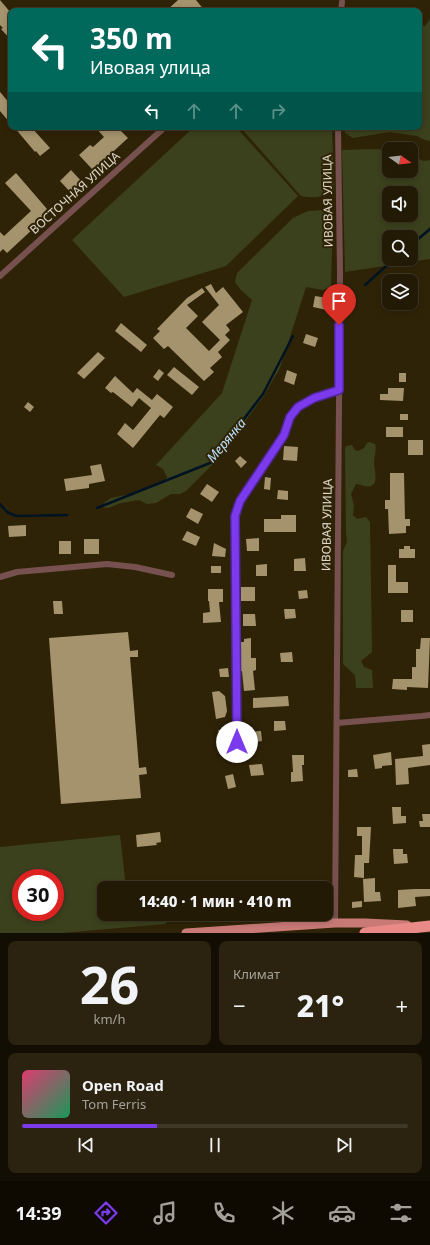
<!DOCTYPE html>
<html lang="ru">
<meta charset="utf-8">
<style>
:root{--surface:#231a05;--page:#2b230f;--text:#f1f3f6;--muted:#a3a19a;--line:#403827;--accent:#7c3aed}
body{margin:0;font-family:"Noto Sans",sans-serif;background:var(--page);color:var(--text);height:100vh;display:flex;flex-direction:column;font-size:15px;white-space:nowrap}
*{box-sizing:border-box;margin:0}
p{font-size:13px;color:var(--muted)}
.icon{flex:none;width:22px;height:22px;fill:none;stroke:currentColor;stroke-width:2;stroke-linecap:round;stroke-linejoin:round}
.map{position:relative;height:933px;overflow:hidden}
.panel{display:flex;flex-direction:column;gap:8px;padding:8px;background:#130e03;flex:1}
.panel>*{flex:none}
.hud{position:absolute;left:8px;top:8px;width:414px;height:122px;border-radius:8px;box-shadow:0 2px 6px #0003,0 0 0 1px var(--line);background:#00695c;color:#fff;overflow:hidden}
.needle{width:26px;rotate:104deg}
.buttons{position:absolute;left:382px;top:142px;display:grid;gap:8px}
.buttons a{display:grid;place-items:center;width:36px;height:36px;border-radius:8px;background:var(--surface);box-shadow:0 2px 6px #0003,0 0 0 1px var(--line);font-size:20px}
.speed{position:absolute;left:12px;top:869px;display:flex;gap:8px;font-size:20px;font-weight:700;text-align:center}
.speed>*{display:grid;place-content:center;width:52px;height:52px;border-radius:50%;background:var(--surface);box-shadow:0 2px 6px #0003,0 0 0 1px var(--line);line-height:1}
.speed .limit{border:6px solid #d22;background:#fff;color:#111}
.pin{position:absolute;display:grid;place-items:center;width:34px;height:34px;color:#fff;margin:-41px -17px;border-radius:50% 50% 50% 0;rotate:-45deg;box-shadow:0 0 4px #0007}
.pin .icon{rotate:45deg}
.me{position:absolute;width:44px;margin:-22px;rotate:0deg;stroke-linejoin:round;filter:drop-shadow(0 0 3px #0008)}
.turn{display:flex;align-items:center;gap:14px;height:84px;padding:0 16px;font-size:18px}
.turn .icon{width:52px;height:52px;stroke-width:2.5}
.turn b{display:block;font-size:28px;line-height:34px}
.lanes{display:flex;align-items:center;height:38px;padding:0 16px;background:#0003;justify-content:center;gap:20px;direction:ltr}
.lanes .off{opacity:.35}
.big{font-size:30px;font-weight:800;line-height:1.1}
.panel .widget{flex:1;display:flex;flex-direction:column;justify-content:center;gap:6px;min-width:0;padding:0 14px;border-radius:8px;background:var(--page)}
.panel .dial{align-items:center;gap:0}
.dial b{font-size:52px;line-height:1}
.song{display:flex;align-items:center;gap:12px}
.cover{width:48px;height:48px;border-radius:6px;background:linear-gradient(135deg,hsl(340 70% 55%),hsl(150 70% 35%))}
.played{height:4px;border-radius:2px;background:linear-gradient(90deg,var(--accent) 35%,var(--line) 35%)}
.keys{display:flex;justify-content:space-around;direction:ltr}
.heat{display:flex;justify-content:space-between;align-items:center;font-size:22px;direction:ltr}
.panel .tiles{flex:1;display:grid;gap:8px;grid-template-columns:1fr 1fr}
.widget:last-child{grid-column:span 2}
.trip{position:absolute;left:97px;top:881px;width:236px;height:40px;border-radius:8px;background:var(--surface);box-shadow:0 2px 6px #0003,0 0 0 1px var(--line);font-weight:800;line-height:40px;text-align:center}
.dock{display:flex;height:64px;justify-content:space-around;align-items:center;background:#0e0a02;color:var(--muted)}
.dock .icon{width:28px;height:28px}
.dock .selected{color:var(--accent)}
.dock b{font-size:18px;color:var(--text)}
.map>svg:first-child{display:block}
.green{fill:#3b411d;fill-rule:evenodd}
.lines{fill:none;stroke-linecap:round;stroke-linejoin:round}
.stream{stroke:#001322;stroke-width:2.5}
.building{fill:#a4936d}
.street{stroke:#77514f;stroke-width:6}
.primary{stroke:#c97a77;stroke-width:9}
.highway{stroke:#e98a86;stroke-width:11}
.route-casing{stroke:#51269a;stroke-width:10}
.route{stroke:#7c3aed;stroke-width:7}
.labels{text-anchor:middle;stroke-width:4;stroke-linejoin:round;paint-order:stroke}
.street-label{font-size:12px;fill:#e0d9c9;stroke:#2f2307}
.water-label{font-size:13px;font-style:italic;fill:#bce1fa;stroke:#2f2307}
</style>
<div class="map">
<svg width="430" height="933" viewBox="0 0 430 933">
<rect width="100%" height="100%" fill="#2f2307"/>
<!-- green -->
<g class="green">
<path d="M 430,19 L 430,141 L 425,140 L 417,136 L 390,132 L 353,138 L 345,133 L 345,127 L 419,127 L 419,25 L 425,26 Z"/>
<path d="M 194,127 L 236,127 L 298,196 L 226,266 L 124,297 L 72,240 Z"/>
<path d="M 240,127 L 332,127 L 334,190 C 324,197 313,199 301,196 Z"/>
<path d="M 378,149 L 389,151 L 389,171 L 411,171 L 411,156 L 424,161 L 430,160 L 430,259 L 345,272 L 342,150 ZM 389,193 L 411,193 L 411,215 L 389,215 ZM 389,237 L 411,237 L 411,259 L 389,259 Z"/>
<path d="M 325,210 L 333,212 L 331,287 L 323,290 L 306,287 L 280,368 L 263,397 L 213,464 L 186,491 L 180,494 L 171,494 L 156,503 L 147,504 L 139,500 L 121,503 L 108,508 L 102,507 L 104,503 L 111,498 L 130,494 L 146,488 L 163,483 L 167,477 L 163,469 L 156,465 L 222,393 L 252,300 L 240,289 L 235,282 L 237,273 L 293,218 L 308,211 Z"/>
<path d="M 369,442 L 375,444 C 377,450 374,456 374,463 C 374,469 379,483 371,486 C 366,488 361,484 356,484 L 351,494 L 354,506 L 353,515 L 357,519 L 366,517 L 370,522 L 372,652 L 361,661 L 364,667 L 372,670 L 373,688 L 356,688 L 355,675 L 343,664 L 343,551 L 347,542 L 346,533 L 345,449 L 346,446 L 352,445 L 355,450 L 358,451 L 364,448 L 367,443 Z"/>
<path d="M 120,835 L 126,888 L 104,888 L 104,914 L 174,914 L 174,916 L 165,924 L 62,933 L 0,933 L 0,847 ZM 21,878 L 55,878 L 55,912 L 21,912 Z"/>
</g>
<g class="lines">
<!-- stream -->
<g class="stream">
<path d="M 411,245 L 430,229"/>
<path d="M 365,285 L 394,259"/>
<path d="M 0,504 L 7,512 L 16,516 L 67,515"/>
<path d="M 97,508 L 210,463 L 263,394 L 293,336"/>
</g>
</g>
<!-- building -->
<g class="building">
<path d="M 0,0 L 11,13 L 11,40 L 1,29 L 3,28 L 0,25 Z"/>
<path d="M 178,0 L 196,0 L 205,11 L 166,11 Z"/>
<path d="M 0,92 L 11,105 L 11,124 L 0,111 Z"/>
<path d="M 14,127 L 31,127 L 50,148 L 40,156 L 36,151 L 35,152 Z"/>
<path d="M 95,127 L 117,127 L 128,138 L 93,170 L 79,155 L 90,145 L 93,147 L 104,137 Z"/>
<path d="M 71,170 L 84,184 L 72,194 L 60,181 Z"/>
<path d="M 16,173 L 47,209 L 44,212 L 48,215 L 7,253 L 3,249 L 0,252 L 0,232 L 4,236 L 31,211 L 5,183 Z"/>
<path d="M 211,284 L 216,293 L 223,287 L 243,312 L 226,325 L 230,330 L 225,335 L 230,340 L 218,352 L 222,357 L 210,368 L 214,372 L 204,381 L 168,346 L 164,349 L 153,338 L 160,331 L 157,329 L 187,298 L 202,288 L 205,292 L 187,305 L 198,316 L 186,328 L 209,351 L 220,340 L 202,322 L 219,305 L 205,287 Z"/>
<path d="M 315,296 L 327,298 L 327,310 L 313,307 Z"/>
<path d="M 121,323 L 147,345 L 141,352 L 115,331 Z"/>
<path d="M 306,334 L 318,338 L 315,347 L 303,343 Z"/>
<path d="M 98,352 L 105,358 L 84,379 L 77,373 Z"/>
<path d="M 174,367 L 199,387 L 192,395 L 167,375 Z"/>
<path d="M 159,369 L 164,373 L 158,381 L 153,377 Z"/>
<path d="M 287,370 L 297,374 L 294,385 L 284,381 Z"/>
<rect x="399" y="373" width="7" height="9"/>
<path d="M 115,376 L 133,393 L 137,388 L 152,400 L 157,394 L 173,407 L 164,418 L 160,415 L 133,448 L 117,434 L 125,423 L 133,430 L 151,408 L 139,398 L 132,407 L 113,392 L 111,393 L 105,388 Z"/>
<path d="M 388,388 L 404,388 L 403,401 L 380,400 L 380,394 L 388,394 Z"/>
<path d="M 28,402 L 34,407 L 30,412 L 24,407 Z"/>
<rect x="400" y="414" width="8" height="6"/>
<rect x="386" y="427" width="17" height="10"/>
<rect x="408" y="440" width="15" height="15"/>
<path d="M 284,446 L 298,447 L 297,461 L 283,460 Z"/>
<path d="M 240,456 L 247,462 L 241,468 L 235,461 Z"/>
<path d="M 101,464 L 105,481 L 89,484 L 89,488 L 66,491 L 64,479 L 92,475 L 90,466 Z"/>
<path d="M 390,473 L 404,473 L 405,519 L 410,519 L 410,526 L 406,526 L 406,533 L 389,534 L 388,509 L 385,509 L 385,500 L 390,500 Z"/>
<path d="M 265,477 L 271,478 L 270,490 L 264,489 Z"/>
<path d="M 207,484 L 219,492 L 212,502 L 200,494 Z"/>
<path d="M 278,490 L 288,491 L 288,500 L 277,499 Z"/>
<path d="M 191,508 L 203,514 L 198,524 L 186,517 Z"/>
<path d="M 281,515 L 296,515 L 296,532 L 264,532 L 264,519 L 281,519 Z"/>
<path d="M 26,525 L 26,536 L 9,537 L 8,526 Z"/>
<path d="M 187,531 L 200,537 L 196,546 L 182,540 Z"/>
<path d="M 259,538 L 259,551 L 247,551 L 246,539 Z"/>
<rect x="84" y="539" width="15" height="15"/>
<rect x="59" y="541" width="12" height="13"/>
<path d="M 214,543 L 226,549 L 225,557 L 212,556 Z"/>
<path d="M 404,546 L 410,546 L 410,549 L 415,549 L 415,558 L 399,558 L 399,549 L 404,549 Z"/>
<path d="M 305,558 L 306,571 L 294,571 L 294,559 Z"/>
<path d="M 267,564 L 267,576 L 256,576 L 256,565 Z"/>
<path d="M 388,565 L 396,565 L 396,582 L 408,582 L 408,593 L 388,593 Z"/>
<rect x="211" y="566" width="10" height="7"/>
<rect x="241" y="587" width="14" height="14"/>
<path d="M 208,589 L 223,589 L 223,602 L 219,602 L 221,622 L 203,623 L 203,613 L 210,612 L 209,601 L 208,601 Z"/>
<path d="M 307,590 L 308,598 L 299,599 L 298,591 Z"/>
<path d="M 53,601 L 62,601 L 63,614 L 54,614 Z"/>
<path d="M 284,609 L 295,609 L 296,618 L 285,619 Z"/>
<rect x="401" y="610" width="12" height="12"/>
<path d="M 243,614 L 255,614 L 256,626 L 243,626 Z"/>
<path d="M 128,632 L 130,651 L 138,650 L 138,657 L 130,657 L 139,768 L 146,767 L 147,774 L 139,775 L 141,798 L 61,804 L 49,638 Z"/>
<path d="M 251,638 L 251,658 L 256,658 L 256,670 L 253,671 L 255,690 L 244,691 L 242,671 L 241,671 L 241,642 L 244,642 L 244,639 Z"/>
<path d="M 421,638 L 430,638 L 428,688 L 407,687 L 407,690 L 392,689 L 393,679 L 412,679 L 412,667 L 416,667 L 416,649 L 420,649 Z"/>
<path d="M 292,652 L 293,662 L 281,662 L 280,653 Z"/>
<path d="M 228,668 L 229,677 L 220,677 L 219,669 Z"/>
<path d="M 219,691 L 225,696 L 227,711 L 225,717 L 216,719 L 212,692 Z"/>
<path d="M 288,696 L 289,706 L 253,708 L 253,698 Z"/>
<path d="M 274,721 L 285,721 L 286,730 L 274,731 Z"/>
<path d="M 226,729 L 227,738 L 220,739 L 218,730 Z"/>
<path d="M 261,731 L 262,741 L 249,743 L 248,732 Z"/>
<path d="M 430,744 L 430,765 L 408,768 L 409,784 L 396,785 L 395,759 L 423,756 L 422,745 Z"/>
<path d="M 391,752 L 392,765 L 382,766 L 382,768 L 375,769 L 373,755 Z"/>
<path d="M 292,755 L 304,755 L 304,765 L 302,765 L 303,781 L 291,782 L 291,772 L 293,772 Z"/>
<path d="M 262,764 L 264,775 L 251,776 L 249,765 Z"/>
<path d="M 357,769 L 358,777 L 348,777 L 348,770 Z"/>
<path d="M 233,774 L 236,787 L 228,789 L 225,776 Z"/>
<path d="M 392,807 L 401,807 L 401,816 L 406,816 L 406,823 L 393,824 Z"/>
<path d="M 422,814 L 430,814 L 430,827 L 420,827 L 419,821 L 423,821 Z"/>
<path d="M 357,827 L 371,827 L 369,863 L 364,863 L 364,878 L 354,877 L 355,855 L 362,855 L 362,836 L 357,836 Z"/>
<path d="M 160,832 L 161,842 L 156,843 L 157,845 L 137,847 L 136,835 Z"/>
<path d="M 393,849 L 403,849 L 403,854 L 407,854 L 408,863 L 394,864 Z"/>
<path d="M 375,878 L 375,892 L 380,892 L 381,901 L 364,902 L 363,879 Z"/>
<path d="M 415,889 L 430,889 L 430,896 L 415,897 L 416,906 L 398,908 L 398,890 Z"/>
<path d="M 362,901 L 362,907 L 352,908 L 352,902 Z"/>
</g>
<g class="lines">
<!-- street -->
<g class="street">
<path d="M 341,11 L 342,2"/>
<path d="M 0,276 L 165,127"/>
<path d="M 0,577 L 17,572 L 107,564 L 135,567 L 172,575"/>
<path d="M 337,723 L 422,716 L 430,715"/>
<path d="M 237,742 L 235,516 L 240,501 L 284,435 L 290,417 L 298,407 L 314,398 L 339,390"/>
<path d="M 335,923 L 340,272 L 338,127"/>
</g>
<!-- primary -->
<path class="primary" d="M 186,933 L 335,923 L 365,923 L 407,925"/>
<!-- highway -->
<path class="highway" d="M 365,933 L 430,926"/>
</g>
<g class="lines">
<defs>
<path id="route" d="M 237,742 L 235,516 L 240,501 L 284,435 L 290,417 L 298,407 L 314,398 L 339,390 L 339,325"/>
</defs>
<!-- route casing -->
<use href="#route" class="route-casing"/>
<!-- route -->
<use href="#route" class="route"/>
</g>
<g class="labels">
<!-- street labels -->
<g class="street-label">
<text transform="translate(75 193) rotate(-42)" y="4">ВОСТОЧНАЯ УЛИЦА</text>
<text transform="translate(328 201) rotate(-91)" y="4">ИВОВАЯ УЛИЦА</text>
<text transform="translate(327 525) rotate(-89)" y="4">ИВОВАЯ УЛИЦА</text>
</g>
<!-- water labels -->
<g class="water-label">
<text transform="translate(226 440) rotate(-50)" y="5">Мерянка</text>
</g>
</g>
</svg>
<div class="buttons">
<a><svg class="needle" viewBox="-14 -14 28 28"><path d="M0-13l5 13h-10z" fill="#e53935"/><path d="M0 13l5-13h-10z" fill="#a3a19a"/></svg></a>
<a><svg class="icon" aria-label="sound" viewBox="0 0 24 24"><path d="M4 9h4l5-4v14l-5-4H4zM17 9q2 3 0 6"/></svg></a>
<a><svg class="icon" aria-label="search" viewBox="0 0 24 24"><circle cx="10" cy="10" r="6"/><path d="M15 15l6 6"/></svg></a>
<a><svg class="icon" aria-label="layers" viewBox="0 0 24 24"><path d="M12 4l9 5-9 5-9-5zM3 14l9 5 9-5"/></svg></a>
</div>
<div class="speed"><div class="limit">30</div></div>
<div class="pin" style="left:339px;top:325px;background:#d93025"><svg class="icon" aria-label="arrive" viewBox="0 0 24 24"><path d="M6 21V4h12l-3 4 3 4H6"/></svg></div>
<svg class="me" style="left:237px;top:742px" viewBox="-20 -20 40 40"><circle r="19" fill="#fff"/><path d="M0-13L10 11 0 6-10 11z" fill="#7c3aed"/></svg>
<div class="trip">14:40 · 1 мин · 410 m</div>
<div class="hud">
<div class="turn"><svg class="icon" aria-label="left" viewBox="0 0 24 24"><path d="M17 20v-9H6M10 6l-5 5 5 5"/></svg><div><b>350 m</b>Ивовая улица</div></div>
<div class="lanes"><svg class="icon" aria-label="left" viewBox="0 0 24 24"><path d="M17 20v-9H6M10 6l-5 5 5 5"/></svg><svg class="icon off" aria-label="ahead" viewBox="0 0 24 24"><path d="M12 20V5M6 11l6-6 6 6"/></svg><svg class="icon off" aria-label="ahead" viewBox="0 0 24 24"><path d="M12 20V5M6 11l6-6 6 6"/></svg><svg class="icon off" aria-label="right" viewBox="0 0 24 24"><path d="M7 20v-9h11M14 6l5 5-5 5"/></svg></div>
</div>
</div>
<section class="panel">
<div class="tiles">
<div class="widget dial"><b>26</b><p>km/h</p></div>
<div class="widget"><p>Климат</p>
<div class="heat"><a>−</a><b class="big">21°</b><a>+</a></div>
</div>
<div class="widget">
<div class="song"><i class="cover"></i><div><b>Open Road</b><p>Tom Ferris</p></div></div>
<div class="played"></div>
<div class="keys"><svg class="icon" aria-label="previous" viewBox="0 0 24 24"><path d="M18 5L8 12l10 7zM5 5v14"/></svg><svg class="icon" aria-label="pause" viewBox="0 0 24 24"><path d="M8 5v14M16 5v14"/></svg><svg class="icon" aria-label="next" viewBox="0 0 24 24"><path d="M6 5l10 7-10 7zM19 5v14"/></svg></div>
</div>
</div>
</section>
<nav class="dock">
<b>14:39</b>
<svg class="icon selected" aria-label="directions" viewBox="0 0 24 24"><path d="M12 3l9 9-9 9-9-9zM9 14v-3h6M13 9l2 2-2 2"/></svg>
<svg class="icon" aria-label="music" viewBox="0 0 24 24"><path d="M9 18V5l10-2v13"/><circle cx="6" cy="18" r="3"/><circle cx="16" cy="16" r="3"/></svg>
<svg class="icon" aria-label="phone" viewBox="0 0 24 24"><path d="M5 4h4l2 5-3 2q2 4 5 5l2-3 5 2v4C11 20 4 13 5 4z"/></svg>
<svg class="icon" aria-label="climate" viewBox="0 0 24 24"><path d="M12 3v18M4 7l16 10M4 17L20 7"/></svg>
<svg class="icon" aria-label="car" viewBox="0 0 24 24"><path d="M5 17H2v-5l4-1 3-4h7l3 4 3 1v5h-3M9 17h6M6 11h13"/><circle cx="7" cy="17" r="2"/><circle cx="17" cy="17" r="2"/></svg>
<svg class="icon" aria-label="filters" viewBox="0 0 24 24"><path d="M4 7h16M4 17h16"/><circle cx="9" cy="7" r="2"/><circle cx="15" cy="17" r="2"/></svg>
</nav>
